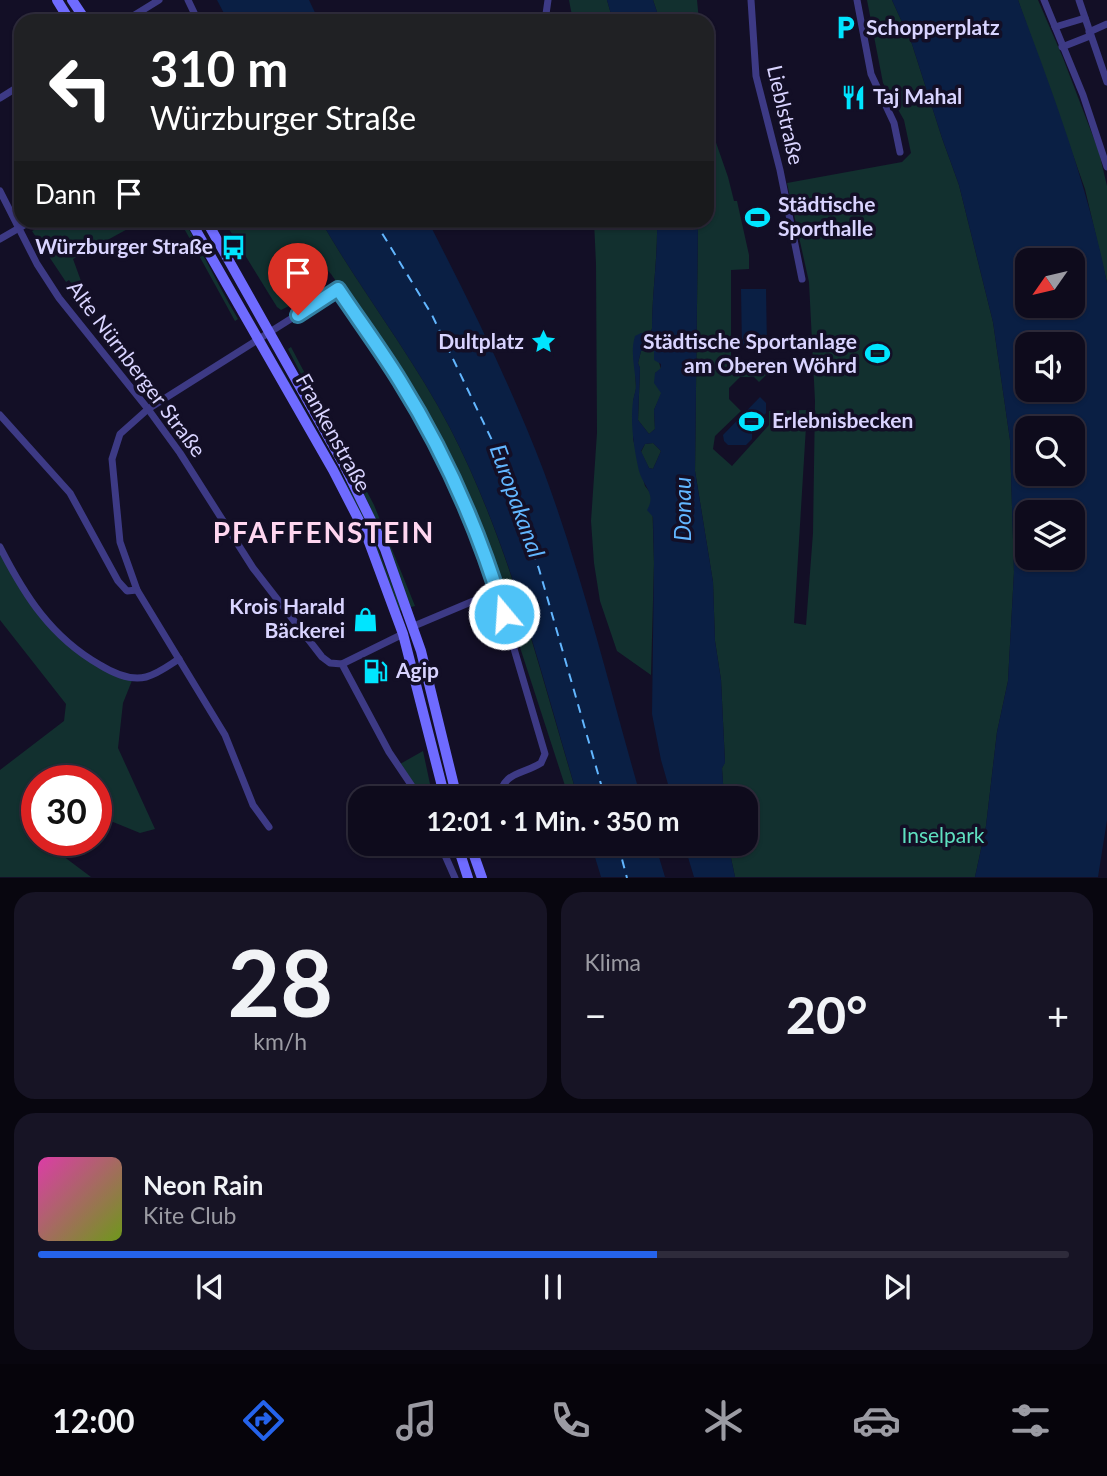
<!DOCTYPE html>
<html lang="de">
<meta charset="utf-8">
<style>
:root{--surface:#0e0b1c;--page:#171425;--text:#f1f3f6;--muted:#9b9ba3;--line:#2e2b3b;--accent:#2563eb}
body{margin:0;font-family:Lato,sans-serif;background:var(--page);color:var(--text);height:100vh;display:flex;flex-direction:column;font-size:26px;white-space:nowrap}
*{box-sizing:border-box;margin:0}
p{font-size:23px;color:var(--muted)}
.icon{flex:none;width:38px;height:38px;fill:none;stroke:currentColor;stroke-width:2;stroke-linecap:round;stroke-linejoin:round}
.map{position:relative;height:878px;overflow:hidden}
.drawer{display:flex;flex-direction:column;gap:14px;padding:14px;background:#08060f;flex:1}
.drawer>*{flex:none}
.guide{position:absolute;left:14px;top:14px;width:700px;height:214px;border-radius:21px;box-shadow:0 2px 5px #0004,0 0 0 2px var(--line);background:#202124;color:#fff;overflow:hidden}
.needle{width:46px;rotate:236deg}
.controls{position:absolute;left:1015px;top:248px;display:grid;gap:14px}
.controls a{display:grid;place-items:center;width:70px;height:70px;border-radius:14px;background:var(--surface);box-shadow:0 2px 5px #0004,0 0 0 2px var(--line);font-size:35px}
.speed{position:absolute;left:21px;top:765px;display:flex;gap:14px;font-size:35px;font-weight:700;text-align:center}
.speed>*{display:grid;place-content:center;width:91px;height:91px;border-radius:50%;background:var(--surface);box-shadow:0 2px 5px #0004,0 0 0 2px var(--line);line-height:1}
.speed .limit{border:10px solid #d22;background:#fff;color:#111}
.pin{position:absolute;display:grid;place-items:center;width:60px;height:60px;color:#fff;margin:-72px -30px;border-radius:50% 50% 50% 0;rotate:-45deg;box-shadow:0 0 7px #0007}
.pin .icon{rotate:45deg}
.me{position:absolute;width:77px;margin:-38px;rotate:342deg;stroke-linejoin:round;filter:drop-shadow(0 0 5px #0008)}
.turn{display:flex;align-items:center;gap:24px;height:147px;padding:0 21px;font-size:32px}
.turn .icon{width:91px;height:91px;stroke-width:2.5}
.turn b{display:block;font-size:49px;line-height:60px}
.then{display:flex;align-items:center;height:66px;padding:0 21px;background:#0003;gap:14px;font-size:26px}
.big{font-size:52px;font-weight:700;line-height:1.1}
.drawer .tile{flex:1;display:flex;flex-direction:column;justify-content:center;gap:10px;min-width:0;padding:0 24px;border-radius:21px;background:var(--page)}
.drawer .dial{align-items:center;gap:0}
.dial b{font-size:91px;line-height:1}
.song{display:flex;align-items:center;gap:21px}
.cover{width:84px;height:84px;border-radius:10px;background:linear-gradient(135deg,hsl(320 70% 55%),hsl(80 70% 35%))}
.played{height:7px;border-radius:4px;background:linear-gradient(90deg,var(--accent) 60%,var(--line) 60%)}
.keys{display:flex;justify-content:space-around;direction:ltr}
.heat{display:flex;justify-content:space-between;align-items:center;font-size:38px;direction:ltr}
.drawer .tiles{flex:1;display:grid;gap:14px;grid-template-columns:1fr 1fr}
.tile:last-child{grid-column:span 2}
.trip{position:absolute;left:348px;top:786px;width:410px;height:70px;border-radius:21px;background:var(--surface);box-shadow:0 2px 5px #0004,0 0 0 2px var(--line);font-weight:700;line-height:70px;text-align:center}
.tab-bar{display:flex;height:112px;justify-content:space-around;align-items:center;background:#06040b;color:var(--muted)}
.tab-bar .icon{width:49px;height:49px}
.tab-bar .on{color:var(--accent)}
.tab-bar b{font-size:32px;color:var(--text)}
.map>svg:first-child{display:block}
.green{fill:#12302f}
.water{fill:#0a1f44;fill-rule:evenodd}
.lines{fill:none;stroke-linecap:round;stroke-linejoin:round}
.ferry{stroke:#62b6ff;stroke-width:2;stroke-dasharray:9 7;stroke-linecap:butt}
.minor{stroke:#3d3a85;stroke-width:7}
.secondary{stroke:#6f6bff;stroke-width:10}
.route-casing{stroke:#337fa1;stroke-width:18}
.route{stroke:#4fc3f7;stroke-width:12}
.labels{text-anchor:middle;stroke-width:7;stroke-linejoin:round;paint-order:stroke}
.poi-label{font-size:21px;font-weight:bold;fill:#d9d4ff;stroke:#130f26;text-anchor:start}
.street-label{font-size:21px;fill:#d9d4ff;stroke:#130f26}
.park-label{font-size:21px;fill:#5fe0c0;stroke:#130f26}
.water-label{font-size:23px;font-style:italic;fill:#62b6ff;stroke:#130f26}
.district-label{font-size:28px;font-weight:bold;letter-spacing:2px;fill:#ffd6f0;stroke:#130f26}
</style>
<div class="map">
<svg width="1107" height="878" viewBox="0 0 1107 878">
<rect width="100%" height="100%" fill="#130f26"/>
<!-- green -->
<g class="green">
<path d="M 569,0 L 607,0 L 613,21 L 573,21 Z"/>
<path d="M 653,0 L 697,0 L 699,21 L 660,21 Z"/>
<path d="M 867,0 L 892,0 L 912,44 L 942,138 L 959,185 L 993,322 L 1010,440 L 1014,572 L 1008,681 L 997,732 L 986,826 L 975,877 L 735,877 L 728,844 L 746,844 L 746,798 L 724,798 L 722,768 L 725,762 L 721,680 L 715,641 L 713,582 L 695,471 L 698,221 L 707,220 L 707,84 L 713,134 L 728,177 L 734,201 L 737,201 L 749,255 L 749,269 L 731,270 L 731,360 L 767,361 L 767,374 L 759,382 L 754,377 L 740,377 L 729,388 L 729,399 L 741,411 L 715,436 L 713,449 L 732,466 L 769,425 L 769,411 L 807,410 L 794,623 L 806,625 L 813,533 L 815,401 L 809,282 L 787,183 L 902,162 L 911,153 L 904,120 L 883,83 Z"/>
<path d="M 1018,0 L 1038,0 L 1063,58 L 1099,152 L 1107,186 L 1107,283 L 1085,189 Z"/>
<path d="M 53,220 L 142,220 L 142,221 L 73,259 L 81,281 L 73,286 L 69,280 L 66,282 L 32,231 Z"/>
<path d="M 180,221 L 184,221 C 203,253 219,287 238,319 L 235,321 Z"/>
<path d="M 224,221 L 321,221 C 361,291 412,355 450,428 C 510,544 540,673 578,798 L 569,798 L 501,589 L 473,514 L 452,468 L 402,376 L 331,274 L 308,249 L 321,276 L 323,289 L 281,310 L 277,307 Z"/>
<path d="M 594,221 L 657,221 C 658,257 652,292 652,329 L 649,334 L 641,333 L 634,340 L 636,389 L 633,401 L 633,439 L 645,486 L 652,495 L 654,563 L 651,675 L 617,651 L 600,601 L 594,563 L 591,521 L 597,433 L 596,264 Z"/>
<path d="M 291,347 L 374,505 L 415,606 L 411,607 L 369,504 L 288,349 Z"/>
<path d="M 654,347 L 661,369 L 655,373 L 662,392 L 654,410 L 655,429 L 649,434 L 638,420 L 640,368 L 638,363 L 641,351 Z"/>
<path d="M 276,359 L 354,497 L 373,536 L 402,610 L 398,611 L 381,564 Z"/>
<path d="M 653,443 L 661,451 L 653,469 L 649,468 L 641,452 L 645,444 Z"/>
<path d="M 0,547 L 47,622 L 88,658 L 133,678 L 123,703 L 118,748 L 155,829 L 140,833 L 96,815 L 96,780 L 37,780 L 37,840 L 51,840 L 63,856 L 91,877 L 0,877 L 0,770 L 64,721 L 66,704 L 0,620 Z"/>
<path d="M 423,751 L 433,798 L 420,798 L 400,764 Z"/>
</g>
<!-- water -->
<g class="water">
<path d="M 217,0 L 309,0 L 319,21 L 228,21 Z"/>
<path d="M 607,0 L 653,0 L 660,21 L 613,21 Z"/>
<path d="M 892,0 L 1018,0 C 1053,93 1088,186 1107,283 L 1107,820 L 1098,877 L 975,877 L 986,826 L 997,732 L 1008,681 L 1014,572 L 1010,440 L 993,322 L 959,185 L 942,138 L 912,44 ZM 1027,261 L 1073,261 L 1073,306 L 1027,306 ZM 1027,345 L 1073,345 L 1073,390 L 1027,390 ZM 1027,429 L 1073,429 L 1073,474 L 1027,474 ZM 1027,513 L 1073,513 L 1073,558 L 1027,558 Z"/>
<path d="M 321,221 L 428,221 C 470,303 511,385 544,472 C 583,577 610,690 641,798 L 578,798 C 541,673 510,544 450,428 C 412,355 361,291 321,221 Z"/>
<path d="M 657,221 L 698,221 L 695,471 L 713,582 L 715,641 L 721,680 L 725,763 L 722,768 L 724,798 L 672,798 L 661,760 L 652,714 L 654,563 L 653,517 L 647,510 C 657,494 643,486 639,471 C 634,449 630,423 633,401 C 634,395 636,391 636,385 C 635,368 630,352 635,336 L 641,333 L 649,334 L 652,329 C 652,292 658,257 657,221 ZM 654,347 L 654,360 L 661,364 L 661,368 L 655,373 L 654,383 L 661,393 L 654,410 L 655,429 L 649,434 L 638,420 L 640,368 L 638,363 L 641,351 ZM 653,443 L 661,451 L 653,469 L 649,468 L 641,451 L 645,444 Z"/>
<path d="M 766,289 L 767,348 L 742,348 L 741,289 Z"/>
<path d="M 760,397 L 766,403 L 766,413 L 762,417 L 766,420 L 752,432 L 752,439 L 746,445 L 728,445 L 724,441 L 723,435 Z"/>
<path d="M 591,844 L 655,844 L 665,877 L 601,877 Z"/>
<path d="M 684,844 L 728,844 L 735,877 L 694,877 Z"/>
</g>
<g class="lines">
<!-- ferry -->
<g class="ferry">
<path d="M 374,220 L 432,315 L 500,457 L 539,569 L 605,798"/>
<path d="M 618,844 L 627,878"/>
</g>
<!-- minor -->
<g class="minor">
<path d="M 188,0 L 198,21"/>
<path d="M 751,0 L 756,76 L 780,170 L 802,279"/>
<path d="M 857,0 L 871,74 L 894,123 L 900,152"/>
<path d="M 1044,0 L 1083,95 L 1107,167"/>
<path d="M 1079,0 L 1107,82"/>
<path d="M 125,21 L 159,0"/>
<path d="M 545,21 L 548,0"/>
<path d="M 1055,27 L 1085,18"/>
<path d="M 1089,32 L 1107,24"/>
<path d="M 1062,47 L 1090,36"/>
<path d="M 0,98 L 21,85"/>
<path d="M 0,191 L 37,264 L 59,298 L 148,409 L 180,453 L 253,568 L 322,657 L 330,663 L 342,664 L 389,752 L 420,798"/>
<path d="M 0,239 L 33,220"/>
<path d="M 0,415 L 70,493 L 118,581 L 127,591 L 137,590"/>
<path d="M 0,547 C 25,596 51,637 100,665 C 113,673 130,681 146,677 C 158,674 168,666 179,659"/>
<path d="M 414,626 L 497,591 L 545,754 L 541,763 C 520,776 504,771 499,798"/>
<path d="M 342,664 L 403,634"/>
<path d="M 269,827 L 253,805 L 225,735 L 137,590 L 120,542 L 112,459 L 120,434 L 148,409 L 338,289 L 400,381 L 449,471 L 497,591"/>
<path d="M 440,844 L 455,878"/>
<path d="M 499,844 L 500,846"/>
</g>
<!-- secondary -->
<g class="secondary">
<path d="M 57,0 L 70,21"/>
<path d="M 72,0 L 86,21"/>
<path d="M 190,220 L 333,470 L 366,534 L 403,634 L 445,798"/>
<path d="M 206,220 L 344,465 L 385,549 L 421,651 L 457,798"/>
<path d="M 457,844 L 468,878"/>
<path d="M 470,844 L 482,878"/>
</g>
</g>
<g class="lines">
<defs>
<path id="route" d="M 298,315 L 338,289 C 358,319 381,350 400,381 C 445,453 480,533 504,614"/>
</defs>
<!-- route casing -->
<use href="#route" class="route-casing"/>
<!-- route -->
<use href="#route" class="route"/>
</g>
<!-- icons -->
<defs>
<symbol id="parking-bare" viewBox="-9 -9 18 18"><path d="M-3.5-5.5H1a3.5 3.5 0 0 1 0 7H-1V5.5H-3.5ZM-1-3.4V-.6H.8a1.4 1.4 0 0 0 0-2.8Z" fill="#00e5ff" stroke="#130f26" stroke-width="2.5" paint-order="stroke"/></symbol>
<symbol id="restaurant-bare" viewBox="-9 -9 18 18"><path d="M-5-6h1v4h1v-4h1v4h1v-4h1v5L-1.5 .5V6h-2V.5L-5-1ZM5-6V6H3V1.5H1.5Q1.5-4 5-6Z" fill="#00e5ff" stroke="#130f26" stroke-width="2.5" paint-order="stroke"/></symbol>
<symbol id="stadium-bare" viewBox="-9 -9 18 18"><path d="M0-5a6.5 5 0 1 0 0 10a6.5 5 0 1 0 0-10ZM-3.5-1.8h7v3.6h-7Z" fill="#00e5ff" stroke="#130f26" stroke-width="2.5" paint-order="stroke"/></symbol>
<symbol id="bus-bare" viewBox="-9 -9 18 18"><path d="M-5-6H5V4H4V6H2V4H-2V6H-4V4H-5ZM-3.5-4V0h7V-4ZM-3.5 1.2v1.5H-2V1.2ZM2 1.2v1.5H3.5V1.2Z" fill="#00e5ff" stroke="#130f26" stroke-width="2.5" paint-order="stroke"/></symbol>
<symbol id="sight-bare" viewBox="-9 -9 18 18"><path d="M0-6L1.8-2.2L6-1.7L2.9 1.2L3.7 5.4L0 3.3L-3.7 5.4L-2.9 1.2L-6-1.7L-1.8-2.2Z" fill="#00e5ff" stroke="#130f26" stroke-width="2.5" paint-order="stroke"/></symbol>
<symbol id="shop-bare" viewBox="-9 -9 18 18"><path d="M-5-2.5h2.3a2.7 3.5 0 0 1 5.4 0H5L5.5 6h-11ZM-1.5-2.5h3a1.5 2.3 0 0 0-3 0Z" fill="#00e5ff" stroke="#130f26" stroke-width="2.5" paint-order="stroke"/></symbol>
<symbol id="fuel-bare" viewBox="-9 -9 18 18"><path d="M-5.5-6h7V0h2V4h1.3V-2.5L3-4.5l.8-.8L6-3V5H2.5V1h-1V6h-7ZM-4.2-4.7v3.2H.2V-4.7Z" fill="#00e5ff" stroke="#130f26" stroke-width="2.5" paint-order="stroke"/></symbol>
</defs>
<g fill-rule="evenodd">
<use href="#parking-bare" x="828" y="10" width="35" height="35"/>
<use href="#restaurant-bare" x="836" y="80" width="35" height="35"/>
<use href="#stadium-bare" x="740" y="200" width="35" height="35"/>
<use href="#bus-bare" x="216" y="230" width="35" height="35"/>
<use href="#sight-bare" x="526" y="324" width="35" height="35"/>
<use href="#stadium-bare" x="860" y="336" width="35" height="35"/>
<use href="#stadium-bare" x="734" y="404" width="35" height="35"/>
<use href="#shop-bare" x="348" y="602" width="35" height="35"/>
<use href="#fuel-bare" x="358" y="654" width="35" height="35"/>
</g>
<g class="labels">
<!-- poi labels -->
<g class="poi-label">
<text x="866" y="35">Schopperplatz</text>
<text x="873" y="104">Taj Mahal</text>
<text x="778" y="212">Städtische<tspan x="778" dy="24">Sporthalle</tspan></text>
<text x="213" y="254" text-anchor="end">Würzburger Straße</text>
<text x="524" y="349" text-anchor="end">Dultplatz</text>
<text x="857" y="349" text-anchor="end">Städtische Sportanlage<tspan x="857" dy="24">am Oberen Wöhrd</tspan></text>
<text x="772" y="428">Erlebnisbecken</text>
<text x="345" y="614" text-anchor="end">Krois Harald<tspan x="345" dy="24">Bäckerei</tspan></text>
<text x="396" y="678">Agip</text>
</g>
<!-- street labels -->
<g class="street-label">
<text transform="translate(785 115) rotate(77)" y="7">Lieblstraße</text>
<text transform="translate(136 369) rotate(53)" y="7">Alte Nürnberger Straße</text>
<text transform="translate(333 433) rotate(61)" y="7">Frankenstraße</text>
</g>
<!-- park labels -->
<g class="park-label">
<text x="943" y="843">Inselpark</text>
</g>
<!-- water labels -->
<g class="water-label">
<text transform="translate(517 501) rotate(70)" y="8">Europakanal</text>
<text transform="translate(683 509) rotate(-90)" y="8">Donau</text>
</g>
<!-- district labels -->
<g class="district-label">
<text x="324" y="543">PFAFFENSTEIN</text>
</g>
</g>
</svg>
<div class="controls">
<a><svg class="needle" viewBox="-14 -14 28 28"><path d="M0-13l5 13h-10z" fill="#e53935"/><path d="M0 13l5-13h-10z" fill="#9b9ba3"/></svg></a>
<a><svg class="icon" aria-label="sound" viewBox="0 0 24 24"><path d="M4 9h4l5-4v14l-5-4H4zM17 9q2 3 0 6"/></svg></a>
<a><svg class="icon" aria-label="search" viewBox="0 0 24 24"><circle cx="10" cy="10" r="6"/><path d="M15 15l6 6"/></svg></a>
<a><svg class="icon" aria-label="layers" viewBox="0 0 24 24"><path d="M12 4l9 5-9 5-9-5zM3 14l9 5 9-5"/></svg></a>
</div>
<div class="speed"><div class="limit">30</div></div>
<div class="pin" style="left:298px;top:315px;background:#d93025"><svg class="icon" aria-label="arrive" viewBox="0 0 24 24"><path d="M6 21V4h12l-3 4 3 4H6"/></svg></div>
<svg class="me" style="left:504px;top:614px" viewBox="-20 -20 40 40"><circle r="17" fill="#4fc3f7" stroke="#fff" stroke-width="3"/><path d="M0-11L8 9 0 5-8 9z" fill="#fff"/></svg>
<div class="trip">12:01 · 1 Min. · 350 m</div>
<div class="guide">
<div class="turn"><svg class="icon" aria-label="left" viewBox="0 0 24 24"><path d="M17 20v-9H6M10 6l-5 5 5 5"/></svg><div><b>310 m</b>Würzburger Straße</div></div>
<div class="then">Dann<svg class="icon" aria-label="arrive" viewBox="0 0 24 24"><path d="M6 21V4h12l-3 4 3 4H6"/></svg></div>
</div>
</div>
<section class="drawer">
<div class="tiles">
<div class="tile dial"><b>28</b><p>km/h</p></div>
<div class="tile"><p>Klima</p>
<div class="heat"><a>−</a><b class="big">20°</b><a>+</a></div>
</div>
<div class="tile">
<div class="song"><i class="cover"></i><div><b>Neon Rain</b><p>Kite Club</p></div></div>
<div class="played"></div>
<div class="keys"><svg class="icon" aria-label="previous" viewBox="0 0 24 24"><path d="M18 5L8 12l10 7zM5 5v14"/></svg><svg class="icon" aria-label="pause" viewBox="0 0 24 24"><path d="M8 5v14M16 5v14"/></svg><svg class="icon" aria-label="next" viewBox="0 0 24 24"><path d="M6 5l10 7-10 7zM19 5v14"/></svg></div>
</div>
</div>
</section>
<nav class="tab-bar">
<b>12:00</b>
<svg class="icon on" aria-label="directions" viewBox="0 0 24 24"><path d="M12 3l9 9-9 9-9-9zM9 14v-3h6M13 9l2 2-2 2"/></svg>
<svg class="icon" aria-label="music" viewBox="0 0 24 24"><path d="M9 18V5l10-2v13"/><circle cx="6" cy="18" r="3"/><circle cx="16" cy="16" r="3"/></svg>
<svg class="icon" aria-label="phone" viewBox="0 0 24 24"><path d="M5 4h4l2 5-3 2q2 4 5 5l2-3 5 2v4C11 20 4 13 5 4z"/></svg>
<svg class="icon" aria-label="climate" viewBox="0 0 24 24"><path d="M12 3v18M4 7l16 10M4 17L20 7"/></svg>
<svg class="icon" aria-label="car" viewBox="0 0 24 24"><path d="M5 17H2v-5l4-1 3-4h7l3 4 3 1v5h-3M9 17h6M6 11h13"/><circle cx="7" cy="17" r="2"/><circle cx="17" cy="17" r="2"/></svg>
<svg class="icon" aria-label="filters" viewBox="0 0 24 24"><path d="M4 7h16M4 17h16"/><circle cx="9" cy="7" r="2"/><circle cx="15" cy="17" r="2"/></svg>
</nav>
